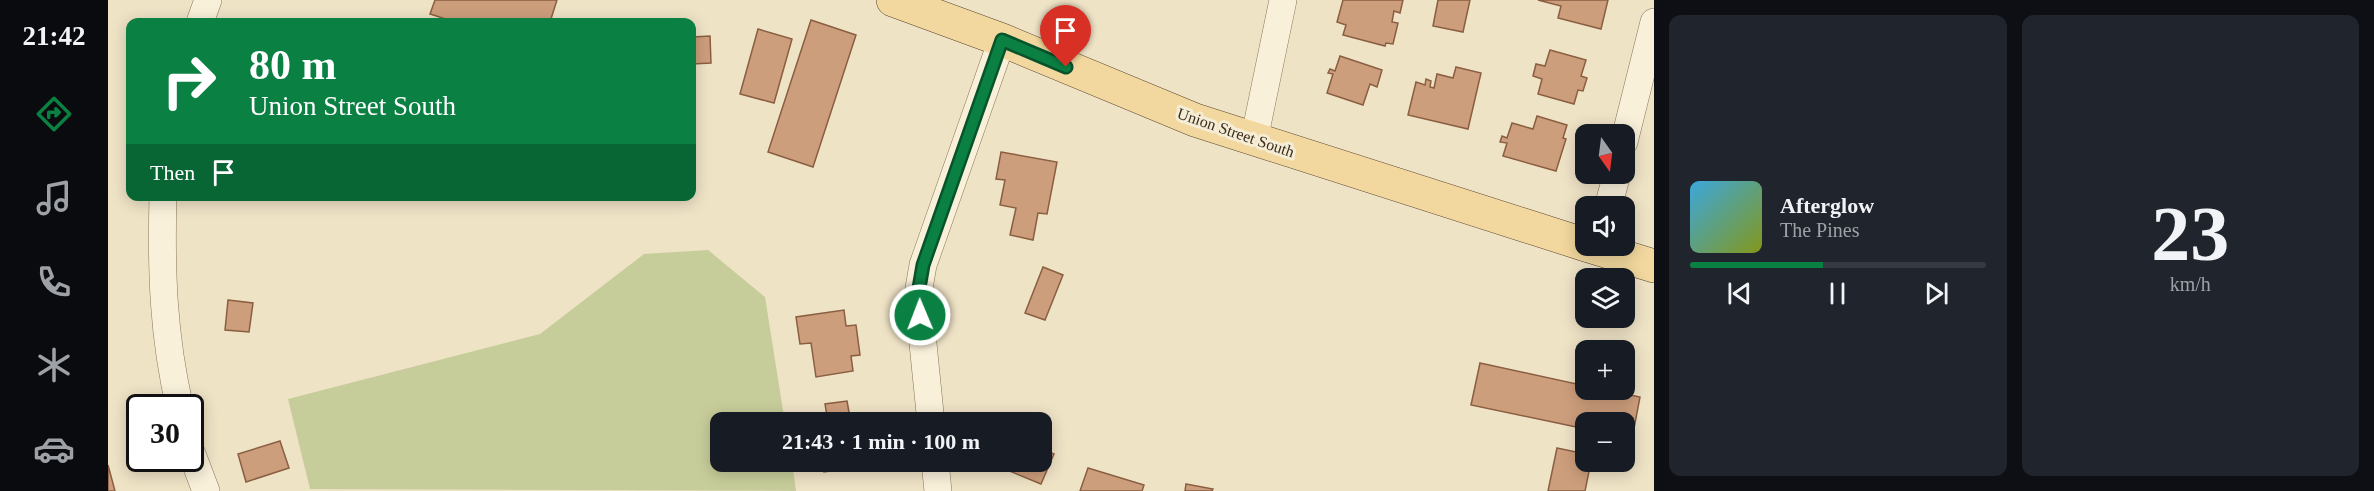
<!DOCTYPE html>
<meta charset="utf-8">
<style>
:root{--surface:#171b24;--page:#20242c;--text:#f1f3f6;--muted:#9ea1a6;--line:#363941;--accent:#0b8043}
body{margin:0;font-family:Georgia,serif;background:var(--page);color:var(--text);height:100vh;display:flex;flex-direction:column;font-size:22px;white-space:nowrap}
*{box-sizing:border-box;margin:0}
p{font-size:20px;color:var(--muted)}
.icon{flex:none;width:33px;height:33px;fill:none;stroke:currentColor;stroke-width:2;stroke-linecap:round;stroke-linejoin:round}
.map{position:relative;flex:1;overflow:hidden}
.side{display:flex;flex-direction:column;gap:15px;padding:15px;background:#0d0f14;width:720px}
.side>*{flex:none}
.top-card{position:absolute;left:18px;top:18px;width:570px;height:183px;border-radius:12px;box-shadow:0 3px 15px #0003;background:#0b8043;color:#fff;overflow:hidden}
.needle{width:39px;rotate:166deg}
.buttons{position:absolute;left:1467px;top:124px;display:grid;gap:12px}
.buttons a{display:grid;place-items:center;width:60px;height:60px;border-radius:12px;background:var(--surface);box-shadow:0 3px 15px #0003;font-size:30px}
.speed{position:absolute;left:18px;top:394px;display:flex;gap:12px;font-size:30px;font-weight:700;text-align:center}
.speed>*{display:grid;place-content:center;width:78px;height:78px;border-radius:50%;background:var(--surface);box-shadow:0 3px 15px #0003;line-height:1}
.speed .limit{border:3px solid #111;border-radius:9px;background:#fff;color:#111}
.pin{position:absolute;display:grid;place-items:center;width:51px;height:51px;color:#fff;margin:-62px -26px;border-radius:50% 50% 50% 0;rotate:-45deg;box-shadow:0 0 6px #0007}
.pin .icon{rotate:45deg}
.me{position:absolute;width:66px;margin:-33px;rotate:359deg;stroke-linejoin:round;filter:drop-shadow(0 0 4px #0008)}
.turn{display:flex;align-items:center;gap:21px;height:126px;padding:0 24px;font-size:27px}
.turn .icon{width:78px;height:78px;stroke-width:2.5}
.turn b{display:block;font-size:42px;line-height:51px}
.then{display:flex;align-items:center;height:57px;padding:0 24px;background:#0003;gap:12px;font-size:22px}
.side .widget{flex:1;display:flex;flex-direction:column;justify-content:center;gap:9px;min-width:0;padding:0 21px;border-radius:12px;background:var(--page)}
.side .dial{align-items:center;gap:0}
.dial b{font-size:78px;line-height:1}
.song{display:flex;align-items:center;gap:18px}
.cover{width:72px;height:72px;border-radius:9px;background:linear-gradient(135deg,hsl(200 70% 55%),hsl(70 70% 35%))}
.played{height:6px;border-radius:3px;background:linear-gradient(90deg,var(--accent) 45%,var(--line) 45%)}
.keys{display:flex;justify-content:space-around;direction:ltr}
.side .tiles{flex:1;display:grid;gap:15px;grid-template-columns:repeat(2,1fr)}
.trip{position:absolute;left:602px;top:412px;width:342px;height:60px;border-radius:12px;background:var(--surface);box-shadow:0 3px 15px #0003;font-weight:700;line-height:60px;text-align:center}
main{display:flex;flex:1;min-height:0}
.menu{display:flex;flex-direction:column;width:108px;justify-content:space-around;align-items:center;background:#090b0e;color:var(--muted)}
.menu .icon{width:42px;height:42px}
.menu .active{color:var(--accent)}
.menu b{font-size:27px;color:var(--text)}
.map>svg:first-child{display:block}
.green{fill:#c7cd9a}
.building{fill:#cd9e7c;stroke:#8a5e41;stroke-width:1.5}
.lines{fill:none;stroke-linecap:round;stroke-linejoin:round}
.minor-casing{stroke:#8b755b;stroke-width:28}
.major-casing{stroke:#59432f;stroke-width:34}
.minor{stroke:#f9f0da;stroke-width:27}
.major{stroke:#f2d89e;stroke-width:33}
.route-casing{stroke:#07532c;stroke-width:15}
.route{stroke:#0b8043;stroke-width:10}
.labels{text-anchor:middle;stroke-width:6;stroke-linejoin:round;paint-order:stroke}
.street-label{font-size:16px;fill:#3b2d1f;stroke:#f6edd6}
</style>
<main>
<nav class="menu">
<b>21:42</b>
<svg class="icon active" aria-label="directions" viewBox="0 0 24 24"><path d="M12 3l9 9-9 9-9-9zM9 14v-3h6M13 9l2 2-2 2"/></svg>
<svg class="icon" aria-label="music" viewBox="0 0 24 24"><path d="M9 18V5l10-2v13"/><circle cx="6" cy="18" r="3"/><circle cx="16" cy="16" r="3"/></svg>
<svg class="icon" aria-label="phone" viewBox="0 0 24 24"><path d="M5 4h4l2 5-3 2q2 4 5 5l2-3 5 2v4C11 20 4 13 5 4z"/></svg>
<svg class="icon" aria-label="climate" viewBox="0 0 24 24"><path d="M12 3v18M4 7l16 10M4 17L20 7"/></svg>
<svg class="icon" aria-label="car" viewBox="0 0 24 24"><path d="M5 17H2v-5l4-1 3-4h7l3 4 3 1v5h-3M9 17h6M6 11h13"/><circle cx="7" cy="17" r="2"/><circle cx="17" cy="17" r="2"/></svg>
</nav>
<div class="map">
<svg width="1546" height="491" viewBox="0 0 1546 491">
<rect width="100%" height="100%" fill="#efe3c6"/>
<!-- green -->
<path class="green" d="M 600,250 L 657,297 L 677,423 L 612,423 L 612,462 L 684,462 L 688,491 L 202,489 L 180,399 L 432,334 L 536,254 Z"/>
<!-- building -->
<g class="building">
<path d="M 327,0 L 449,0 L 442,22 L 347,22 L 322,14 Z"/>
<path d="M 1235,0 L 1295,0 L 1292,13 L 1286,11 L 1284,22 L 1290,23 L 1285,44 L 1278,43 L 1277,46 L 1235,35 L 1238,25 L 1229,22 Z"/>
<path d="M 1330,0 L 1362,0 L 1355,32 L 1325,26 Z"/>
<path d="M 1430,0 L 1500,0 L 1493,29 L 1450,18 L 1453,6 Z"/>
<path d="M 703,20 L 748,35 L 705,167 L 660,152 Z"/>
<path d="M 650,29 L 684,39 L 666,103 L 632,94 Z"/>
<path d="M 602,36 L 603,63 L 584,64 L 584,37 Z"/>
<path d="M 1442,50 L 1478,60 L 1473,76 L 1479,78 L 1475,91 L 1470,90 L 1466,104 L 1430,94 L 1434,79 L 1425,76 L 1428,64 L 1437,66 Z"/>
<path d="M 1232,56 L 1274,70 L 1269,87 L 1262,84 L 1255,105 L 1219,93 L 1225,74 L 1220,73 L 1222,69 L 1227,71 Z"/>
<path d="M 1348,67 L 1373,73 L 1360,129 L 1300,115 L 1308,82 L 1317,85 L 1318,79 L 1323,81 L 1322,87 L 1326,88 L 1329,74 L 1345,78 Z"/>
<path d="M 1429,116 L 1459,125 L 1455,138 L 1458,139 L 1448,171 L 1395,156 L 1399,143 L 1392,142 L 1394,136 L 1399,138 L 1404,123 L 1425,129 Z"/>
<path d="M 893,152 L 949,162 L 939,214 L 930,213 L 925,240 L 902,235 L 908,208 L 892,205 L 897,180 L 888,179 Z"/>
<path d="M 935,267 L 955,275 L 937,320 L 917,313 Z"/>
<path d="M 120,300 L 145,303 L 141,332 L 117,330 Z"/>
<path d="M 736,310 L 738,326 L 748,325 L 752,355 L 743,356 L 745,371 L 708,377 L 703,343 L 692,344 L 688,317 Z"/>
<path d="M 1372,363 L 1478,386 L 1478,390 L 1499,390 L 1532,397 L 1524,439 L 1516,437 L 1516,423 L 1478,423 L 1478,429 L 1363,405 Z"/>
<path d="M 739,401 L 743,423 L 708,423 L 707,419 L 719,416 L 717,404 Z"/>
<path d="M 901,418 L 913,423 L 899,423 Z"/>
<path d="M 172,441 L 181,468 L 138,482 L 130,454 Z"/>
<path d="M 1449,448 L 1478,454 L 1478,462 L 1483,462 L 1477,491 L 1440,491 Z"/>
<path d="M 933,449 L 946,454 L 933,484 L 882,463 L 933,462 Z"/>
<path d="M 714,462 L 749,462 L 750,467 L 716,472 Z"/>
<path d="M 0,465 L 7,491 L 0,491 Z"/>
<path d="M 980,468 L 1036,485 L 1034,491 L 972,491 Z"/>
<path d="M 1078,484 L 1105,489 L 1104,491 L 1077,491 Z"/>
</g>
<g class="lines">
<defs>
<g id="minor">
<path d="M 92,22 L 100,0"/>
<path d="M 1146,140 L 1175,0"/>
<path d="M 1516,142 L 1546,22"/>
<path d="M 55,196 C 53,270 55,336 72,408"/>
<path d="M 1500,207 L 1509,174"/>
<path d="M 823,423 L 810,294 L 815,265 L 894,40"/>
<path d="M 82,449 L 98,491"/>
<path d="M 827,462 L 830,491"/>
</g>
<g id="major">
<path d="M 785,0 L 894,40 L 1087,120 L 1478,245"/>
<path d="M 1481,246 L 1546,266"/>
</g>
</defs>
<!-- minor casing -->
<use href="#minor" class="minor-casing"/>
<!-- major casing -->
<use href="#major" class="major-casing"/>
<!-- minor -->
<use href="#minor" class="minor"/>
<!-- major -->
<use href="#major" class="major"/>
</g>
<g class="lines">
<defs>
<path id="route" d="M 812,315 L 810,294 L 815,265 L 894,40 L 958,67"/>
</defs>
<!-- route casing -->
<use href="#route" class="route-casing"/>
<!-- route -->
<use href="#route" class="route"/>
</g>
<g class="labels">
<!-- street labels -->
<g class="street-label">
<text transform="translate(1128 132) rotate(19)" y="6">Union Street South</text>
</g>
</g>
</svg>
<div class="buttons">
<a><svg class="needle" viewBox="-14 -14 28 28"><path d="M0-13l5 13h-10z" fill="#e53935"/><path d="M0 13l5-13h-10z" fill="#9ea1a6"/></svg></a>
<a><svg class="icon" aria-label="sound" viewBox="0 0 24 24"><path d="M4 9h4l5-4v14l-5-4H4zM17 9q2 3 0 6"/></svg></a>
<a><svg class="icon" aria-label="layers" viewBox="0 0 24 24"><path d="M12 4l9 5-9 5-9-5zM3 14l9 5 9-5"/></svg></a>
<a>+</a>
<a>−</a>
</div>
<div class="speed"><div class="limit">30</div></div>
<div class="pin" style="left:958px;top:67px;background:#d93025"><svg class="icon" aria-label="arrive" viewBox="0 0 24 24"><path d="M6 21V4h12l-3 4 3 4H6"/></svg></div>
<svg class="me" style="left:812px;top:315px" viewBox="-20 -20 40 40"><circle r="17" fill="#0b8043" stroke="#fff" stroke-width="3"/><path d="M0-11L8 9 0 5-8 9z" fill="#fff"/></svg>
<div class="trip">21:43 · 1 min · 100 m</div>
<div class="top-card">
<div class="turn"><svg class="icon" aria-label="right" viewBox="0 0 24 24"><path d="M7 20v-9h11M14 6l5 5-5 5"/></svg><div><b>80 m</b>Union Street South</div></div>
<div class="then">Then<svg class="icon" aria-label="arrive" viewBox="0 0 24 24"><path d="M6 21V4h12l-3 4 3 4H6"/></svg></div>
</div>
</div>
<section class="side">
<div class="tiles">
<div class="widget">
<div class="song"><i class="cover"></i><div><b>Afterglow</b><p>The Pines</p></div></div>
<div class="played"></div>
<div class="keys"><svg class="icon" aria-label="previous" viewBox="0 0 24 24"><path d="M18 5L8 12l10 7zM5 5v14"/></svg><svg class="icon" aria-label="pause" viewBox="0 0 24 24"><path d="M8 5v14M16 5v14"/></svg><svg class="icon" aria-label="next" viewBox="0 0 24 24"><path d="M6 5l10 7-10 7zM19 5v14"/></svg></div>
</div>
<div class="widget dial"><b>23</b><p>km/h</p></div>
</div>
</section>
</main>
